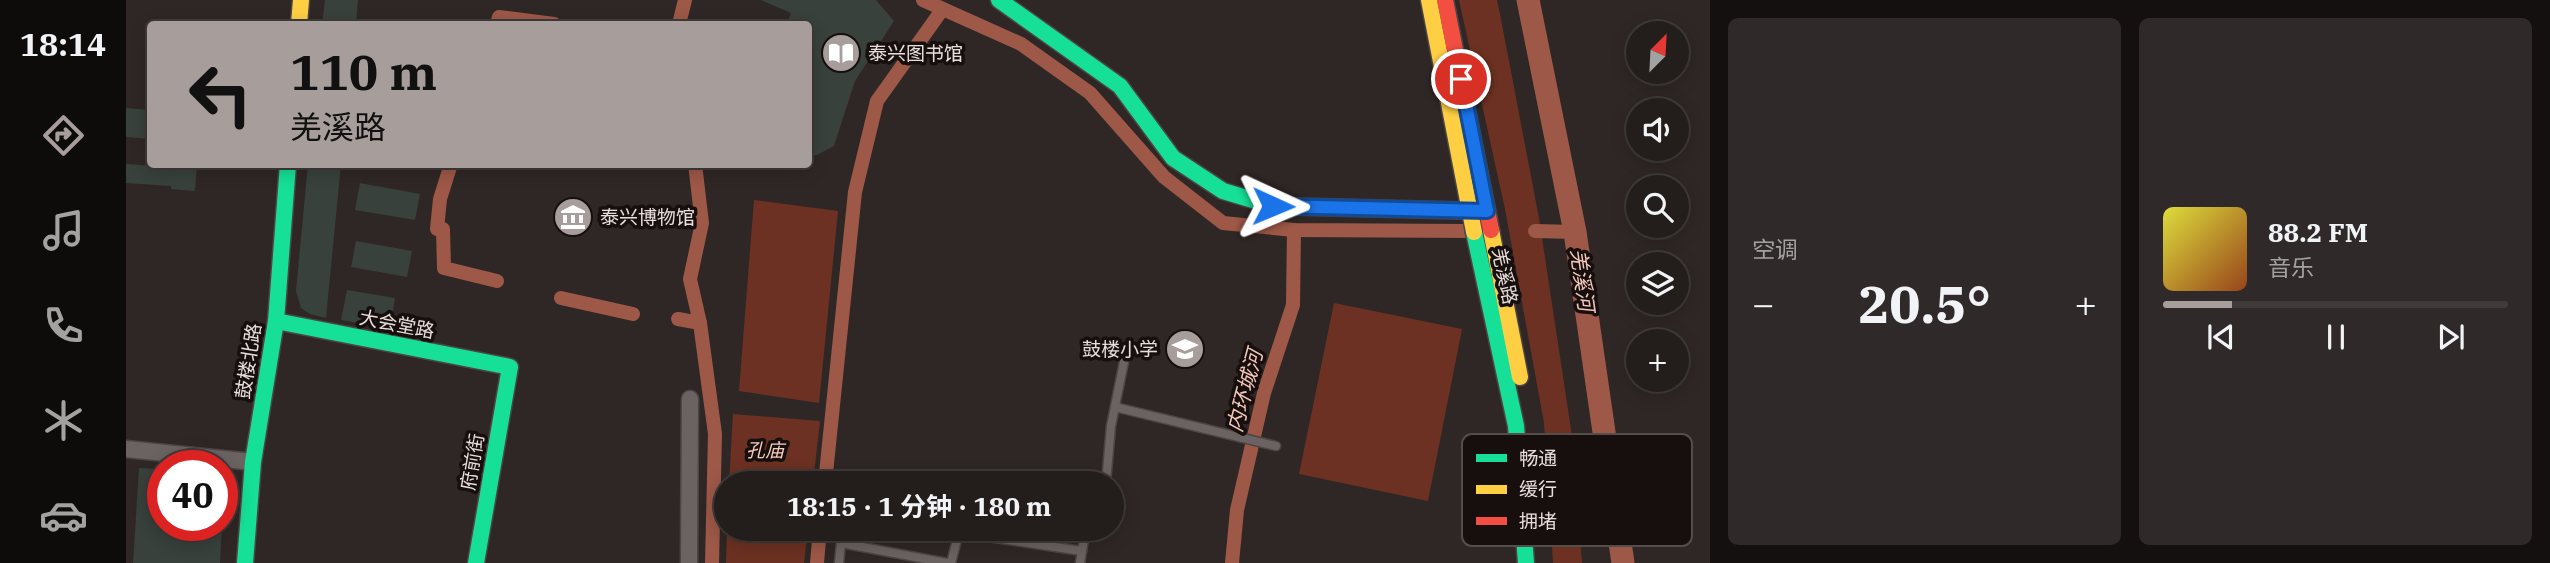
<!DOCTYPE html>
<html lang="zh">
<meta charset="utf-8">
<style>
:root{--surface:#231d1c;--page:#2f2a29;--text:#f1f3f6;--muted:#a3a2a3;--line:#403b3b;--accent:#a79d9b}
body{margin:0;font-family:"IBM Plex Serif","Noto Sans SC",serif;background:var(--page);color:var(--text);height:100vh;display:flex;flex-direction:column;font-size:26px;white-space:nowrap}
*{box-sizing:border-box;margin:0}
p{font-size:23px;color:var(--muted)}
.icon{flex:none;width:38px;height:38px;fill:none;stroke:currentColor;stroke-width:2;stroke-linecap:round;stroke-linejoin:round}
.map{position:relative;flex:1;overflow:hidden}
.drawer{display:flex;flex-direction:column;gap:18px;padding:18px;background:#13100f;width:840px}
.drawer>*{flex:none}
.hud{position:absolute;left:21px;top:21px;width:665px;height:147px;border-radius:7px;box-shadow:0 4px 18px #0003,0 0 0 2px var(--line);background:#a79d9b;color:#111;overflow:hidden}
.needle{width:46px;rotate:24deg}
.tools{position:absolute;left:1500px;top:21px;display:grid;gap:14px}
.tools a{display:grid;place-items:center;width:63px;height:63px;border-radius:50%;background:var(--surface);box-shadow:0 4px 18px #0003,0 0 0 2px var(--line);font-size:35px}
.speed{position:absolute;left:21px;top:450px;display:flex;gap:14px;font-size:35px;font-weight:700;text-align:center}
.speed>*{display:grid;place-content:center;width:91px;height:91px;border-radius:50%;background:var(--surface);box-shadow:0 4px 18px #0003,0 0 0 2px var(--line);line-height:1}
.speed .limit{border:10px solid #d22;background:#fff;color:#111}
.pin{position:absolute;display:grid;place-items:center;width:60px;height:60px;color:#fff;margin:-30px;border:4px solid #fff;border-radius:50%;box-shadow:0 2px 7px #0007}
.me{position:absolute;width:77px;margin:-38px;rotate:91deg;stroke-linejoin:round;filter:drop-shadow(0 0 5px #0008)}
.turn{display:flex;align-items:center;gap:24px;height:147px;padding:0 28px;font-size:32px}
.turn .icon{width:91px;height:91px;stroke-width:2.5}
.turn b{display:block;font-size:49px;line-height:60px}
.big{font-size:52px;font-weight:700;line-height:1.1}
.drawer .card{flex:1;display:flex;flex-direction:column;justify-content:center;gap:10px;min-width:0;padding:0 24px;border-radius:10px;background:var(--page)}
.song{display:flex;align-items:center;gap:21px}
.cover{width:84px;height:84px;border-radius:10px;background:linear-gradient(135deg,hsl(60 70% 55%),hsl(20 70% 35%))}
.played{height:7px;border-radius:4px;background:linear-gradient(90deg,var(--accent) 20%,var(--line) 20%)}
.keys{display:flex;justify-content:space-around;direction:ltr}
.heat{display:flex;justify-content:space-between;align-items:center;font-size:38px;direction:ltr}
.drawer .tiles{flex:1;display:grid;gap:18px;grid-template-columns:repeat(2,1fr)}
.trip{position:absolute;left:588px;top:471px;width:410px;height:70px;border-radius:35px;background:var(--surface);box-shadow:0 4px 18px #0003,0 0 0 2px var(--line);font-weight:700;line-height:70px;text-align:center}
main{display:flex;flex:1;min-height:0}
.tab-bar{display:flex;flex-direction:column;width:126px;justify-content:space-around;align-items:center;background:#0e0c0b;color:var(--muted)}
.tab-bar .icon{width:49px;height:49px}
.tab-bar .active{color:var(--accent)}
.tab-bar b{font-size:32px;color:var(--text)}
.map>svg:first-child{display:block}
.green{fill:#6c3122}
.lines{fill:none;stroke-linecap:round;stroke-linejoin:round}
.canal{stroke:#9e5847;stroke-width:14}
.river{stroke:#9e5847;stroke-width:23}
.building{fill:#38413b}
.lane-casing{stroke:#4d4543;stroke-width:11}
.street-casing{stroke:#4d4543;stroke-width:19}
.fast-casing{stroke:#4d4543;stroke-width:19}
.slow-casing{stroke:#4d4543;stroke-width:19}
.jam-casing{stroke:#4d4543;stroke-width:19}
.lane{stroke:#6a6361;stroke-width:8}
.street{stroke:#6a6361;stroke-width:16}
.fast{stroke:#16e098;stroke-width:16}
.slow{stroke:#ffcf43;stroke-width:16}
.jam{stroke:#f24e42;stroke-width:16}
.route-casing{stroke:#114b97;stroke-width:18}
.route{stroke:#1a73e8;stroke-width:12}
.labels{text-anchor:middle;stroke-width:7;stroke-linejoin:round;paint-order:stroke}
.poi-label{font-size:19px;fill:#e8ddda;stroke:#160f0d;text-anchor:start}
.street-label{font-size:19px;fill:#e8ddda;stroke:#160f0d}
.park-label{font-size:19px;font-style:italic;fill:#f6cabe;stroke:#160f0d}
.water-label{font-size:21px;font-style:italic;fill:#f4c7bc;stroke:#160f0d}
.key{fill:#160f0d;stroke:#554d4a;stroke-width:2}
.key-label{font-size:19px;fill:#e8ddda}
</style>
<main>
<nav class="tab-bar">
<b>18:14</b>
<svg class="icon active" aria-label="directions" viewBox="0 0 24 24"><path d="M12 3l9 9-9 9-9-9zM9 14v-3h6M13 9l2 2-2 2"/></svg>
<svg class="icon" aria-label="music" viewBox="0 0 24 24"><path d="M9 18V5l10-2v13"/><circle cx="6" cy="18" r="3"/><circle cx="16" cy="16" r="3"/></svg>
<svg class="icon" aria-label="phone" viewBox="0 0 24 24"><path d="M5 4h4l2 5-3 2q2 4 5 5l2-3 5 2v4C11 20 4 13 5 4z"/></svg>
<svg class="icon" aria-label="climate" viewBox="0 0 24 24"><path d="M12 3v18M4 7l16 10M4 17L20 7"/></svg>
<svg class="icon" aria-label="car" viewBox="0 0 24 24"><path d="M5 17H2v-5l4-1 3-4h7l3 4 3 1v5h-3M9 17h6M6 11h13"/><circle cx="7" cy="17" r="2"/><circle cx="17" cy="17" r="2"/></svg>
</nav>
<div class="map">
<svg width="1584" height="563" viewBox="0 0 1584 563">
<rect width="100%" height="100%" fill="#2f2725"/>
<!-- green -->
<g class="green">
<path d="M 1333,0 L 1371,0 L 1374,14 L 1413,218 L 1446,436 L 1456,563 L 1427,563 L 1418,423 L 1379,209 Z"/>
<path d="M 628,200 L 712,211 L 693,403 L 613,391 Z"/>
<path d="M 1208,303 L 1336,329 L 1302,501 L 1173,474 Z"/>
<path d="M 607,414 L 694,421 L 687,483 L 603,483 Z"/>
<path d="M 601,529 L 682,529 L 678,563 L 600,563 Z"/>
</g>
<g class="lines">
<!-- canal -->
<g class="canal">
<path d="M 797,0 L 895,44 L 964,93 L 1038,177 L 1097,223 L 1168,230 L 1343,231"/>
<path d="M 371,24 L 373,17 L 428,24"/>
<path d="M 553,24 L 559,0"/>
<path d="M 325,164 L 314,199 L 311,229 L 317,229 L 318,268 L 371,281"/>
<path d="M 569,164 L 576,223 L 564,279 L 574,323 L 589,434 L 586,563"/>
<path d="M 1409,231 L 1449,232"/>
<path d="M 435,298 L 507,314"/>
<path d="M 552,319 L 574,323"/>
<path d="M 699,483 L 729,192 L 751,101 L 816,10"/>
<path d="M 691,563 L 694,528"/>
<path d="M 1106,563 L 1111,510 L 1138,393 L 1167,305 L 1168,230"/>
</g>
<!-- river -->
<path class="river" d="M 1402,0 L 1449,232 L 1497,563"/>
</g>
<!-- building -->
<g class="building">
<path d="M 199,0 L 232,0 L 230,24 L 196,24 Z"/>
<path d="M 635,0 L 750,0 L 768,21 L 729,81 L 708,146 L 691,155 L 682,156 L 682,24 L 661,24 L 665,13 Z"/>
<path d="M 0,108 L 24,110 L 24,139 L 0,137 Z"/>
<path d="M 0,164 L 46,167 L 46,164 L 71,164 L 69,191 L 45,189 L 45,186 L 0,183 Z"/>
<path d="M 182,164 L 215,164 L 200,318 L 184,314 L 175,308 L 170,291 Z"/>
<path d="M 234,183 L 294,194 L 289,220 L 229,210 Z"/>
<path d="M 230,241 L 286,251 L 281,277 L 225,267 Z"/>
<path d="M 221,290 L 269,298 L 264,329 L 215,320 Z"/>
<path d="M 13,468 L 37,469 L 37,525 L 96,525 L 94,563 L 7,563 Z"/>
</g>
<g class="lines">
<defs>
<g id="lane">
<path d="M 989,407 L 1150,446"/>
<path d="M 980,483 L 985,426 L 1000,352"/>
<path d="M 718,528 L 715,543 L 821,563"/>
<path d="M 835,533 L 956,551"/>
<path d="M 713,563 L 715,543"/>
<path d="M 825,563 L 834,528"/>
<path d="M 954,563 L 960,528"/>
</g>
<g id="street">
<path d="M 0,449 L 127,462"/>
<path d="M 563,563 L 564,399"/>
</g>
<g id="fast">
<path d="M 873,0 L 994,86 L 1047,158 L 1097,191 L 1147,206 L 1354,211"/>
<path d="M 1348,232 L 1390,426 L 1400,563"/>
<path d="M 150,321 L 384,367 L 350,563"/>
<path d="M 119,563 L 127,462 L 150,321 L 162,164"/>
</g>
<g id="slow">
<path d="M 1303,0 L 1348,232"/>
<path d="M 173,24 L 175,0"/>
<path d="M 1365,230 L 1394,377"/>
</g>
<path id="jam" d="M 1319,0 L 1365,230"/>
</defs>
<!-- lane casing -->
<use href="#lane" class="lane-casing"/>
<!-- street casing -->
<use href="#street" class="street-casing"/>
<!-- fast casing -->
<use href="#fast" class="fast-casing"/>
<!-- slow casing -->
<use href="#slow" class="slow-casing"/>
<!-- jam casing -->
<use href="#jam" class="jam-casing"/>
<!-- lane -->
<use href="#lane" class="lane"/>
<!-- street -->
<use href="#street" class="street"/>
<!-- fast -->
<use href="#fast" class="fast"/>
<!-- slow -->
<use href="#slow" class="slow"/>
<!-- jam -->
<use href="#jam" class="jam"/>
</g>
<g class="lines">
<defs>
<path id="route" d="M 1147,206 L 1361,211 L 1335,79"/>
</defs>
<!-- route casing -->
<use href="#route" class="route-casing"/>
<!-- route -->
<use href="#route" class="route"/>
</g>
<!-- icons -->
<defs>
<symbol id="library-disc" viewBox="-11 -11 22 22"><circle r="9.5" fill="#a79d9b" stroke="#160f0d"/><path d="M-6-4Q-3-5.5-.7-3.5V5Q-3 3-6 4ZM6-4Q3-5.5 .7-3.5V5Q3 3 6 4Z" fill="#fff"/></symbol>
<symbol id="museum-disc" viewBox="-11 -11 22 22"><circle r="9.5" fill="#a79d9b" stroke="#160f0d"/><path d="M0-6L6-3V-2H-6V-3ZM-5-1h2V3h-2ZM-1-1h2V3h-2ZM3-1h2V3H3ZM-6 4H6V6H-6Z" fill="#fff"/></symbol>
<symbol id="school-disc" viewBox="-11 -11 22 22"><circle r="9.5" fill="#a79d9b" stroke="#160f0d"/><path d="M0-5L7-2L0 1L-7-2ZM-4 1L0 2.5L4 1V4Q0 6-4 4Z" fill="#fff"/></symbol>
</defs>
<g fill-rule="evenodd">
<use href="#library-disc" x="693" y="31" width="44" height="44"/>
<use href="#museum-disc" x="425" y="195" width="44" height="44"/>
<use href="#school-disc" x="1037" y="327" width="44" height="44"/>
</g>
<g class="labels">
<!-- poi labels -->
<g class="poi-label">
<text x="742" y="60">泰兴图书馆</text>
<text x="474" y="224">泰兴博物馆</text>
<text x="1032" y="356" text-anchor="end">鼓楼小学</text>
</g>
<!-- street labels -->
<g class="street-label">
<text transform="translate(1379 276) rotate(78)" y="7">羌溪路</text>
<text transform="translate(271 324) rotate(11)" y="7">大会堂路</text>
<text transform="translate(122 361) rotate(-81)" y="7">鼓楼北路</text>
<text transform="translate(346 462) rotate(-80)" y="7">府前街</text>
</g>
<!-- park labels -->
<g class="park-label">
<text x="639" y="457">孔庙</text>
</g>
<!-- water labels -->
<g class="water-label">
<text transform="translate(1456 280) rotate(82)" y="7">羌溪河</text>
<text transform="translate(1119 391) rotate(-75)" y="7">内环城河</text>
</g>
</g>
<!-- legend -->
<rect x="1336" y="434" width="230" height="112" rx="10" class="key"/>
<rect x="1350" y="454" width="31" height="8" fill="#16e098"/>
<rect x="1350" y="485" width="31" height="9" fill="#ffcf43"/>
<rect x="1350" y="517" width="31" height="8" fill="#f24e42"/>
<g class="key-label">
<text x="1393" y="465">畅通</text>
<text x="1393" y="496">缓行</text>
<text x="1393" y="528">拥堵</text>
</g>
</svg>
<div class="tools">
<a><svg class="needle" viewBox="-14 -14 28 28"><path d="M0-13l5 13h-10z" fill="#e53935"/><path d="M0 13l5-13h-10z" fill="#a3a2a3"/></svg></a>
<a><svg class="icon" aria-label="sound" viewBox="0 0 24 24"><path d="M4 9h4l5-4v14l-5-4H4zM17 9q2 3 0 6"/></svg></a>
<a><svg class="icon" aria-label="search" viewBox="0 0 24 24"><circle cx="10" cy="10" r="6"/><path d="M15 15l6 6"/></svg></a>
<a><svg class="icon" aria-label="layers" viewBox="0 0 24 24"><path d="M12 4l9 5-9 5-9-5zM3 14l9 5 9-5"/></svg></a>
<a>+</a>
</div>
<div class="speed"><div class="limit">40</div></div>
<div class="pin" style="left:1335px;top:79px;background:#d93025"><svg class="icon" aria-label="arrive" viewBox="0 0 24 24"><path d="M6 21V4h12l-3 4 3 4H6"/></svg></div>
<svg class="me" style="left:1147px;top:206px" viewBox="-20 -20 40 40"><path d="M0-17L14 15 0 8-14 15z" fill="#1a73e8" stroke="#fff" stroke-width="4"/></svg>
<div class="trip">18:15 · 1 分钟 · 180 m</div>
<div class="hud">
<div class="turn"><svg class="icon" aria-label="left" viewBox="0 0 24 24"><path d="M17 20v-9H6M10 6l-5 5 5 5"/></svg><div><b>110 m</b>羌溪路</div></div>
</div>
</div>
<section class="drawer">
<div class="tiles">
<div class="card"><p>空调</p>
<div class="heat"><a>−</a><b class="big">20.5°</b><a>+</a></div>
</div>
<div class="card">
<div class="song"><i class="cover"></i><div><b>88.2 FM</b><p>音乐</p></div></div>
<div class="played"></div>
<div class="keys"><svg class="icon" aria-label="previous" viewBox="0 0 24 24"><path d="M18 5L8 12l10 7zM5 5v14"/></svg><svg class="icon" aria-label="pause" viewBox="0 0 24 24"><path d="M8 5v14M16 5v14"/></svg><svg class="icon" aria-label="next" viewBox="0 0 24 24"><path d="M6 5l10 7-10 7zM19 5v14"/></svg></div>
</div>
</div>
</section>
</main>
